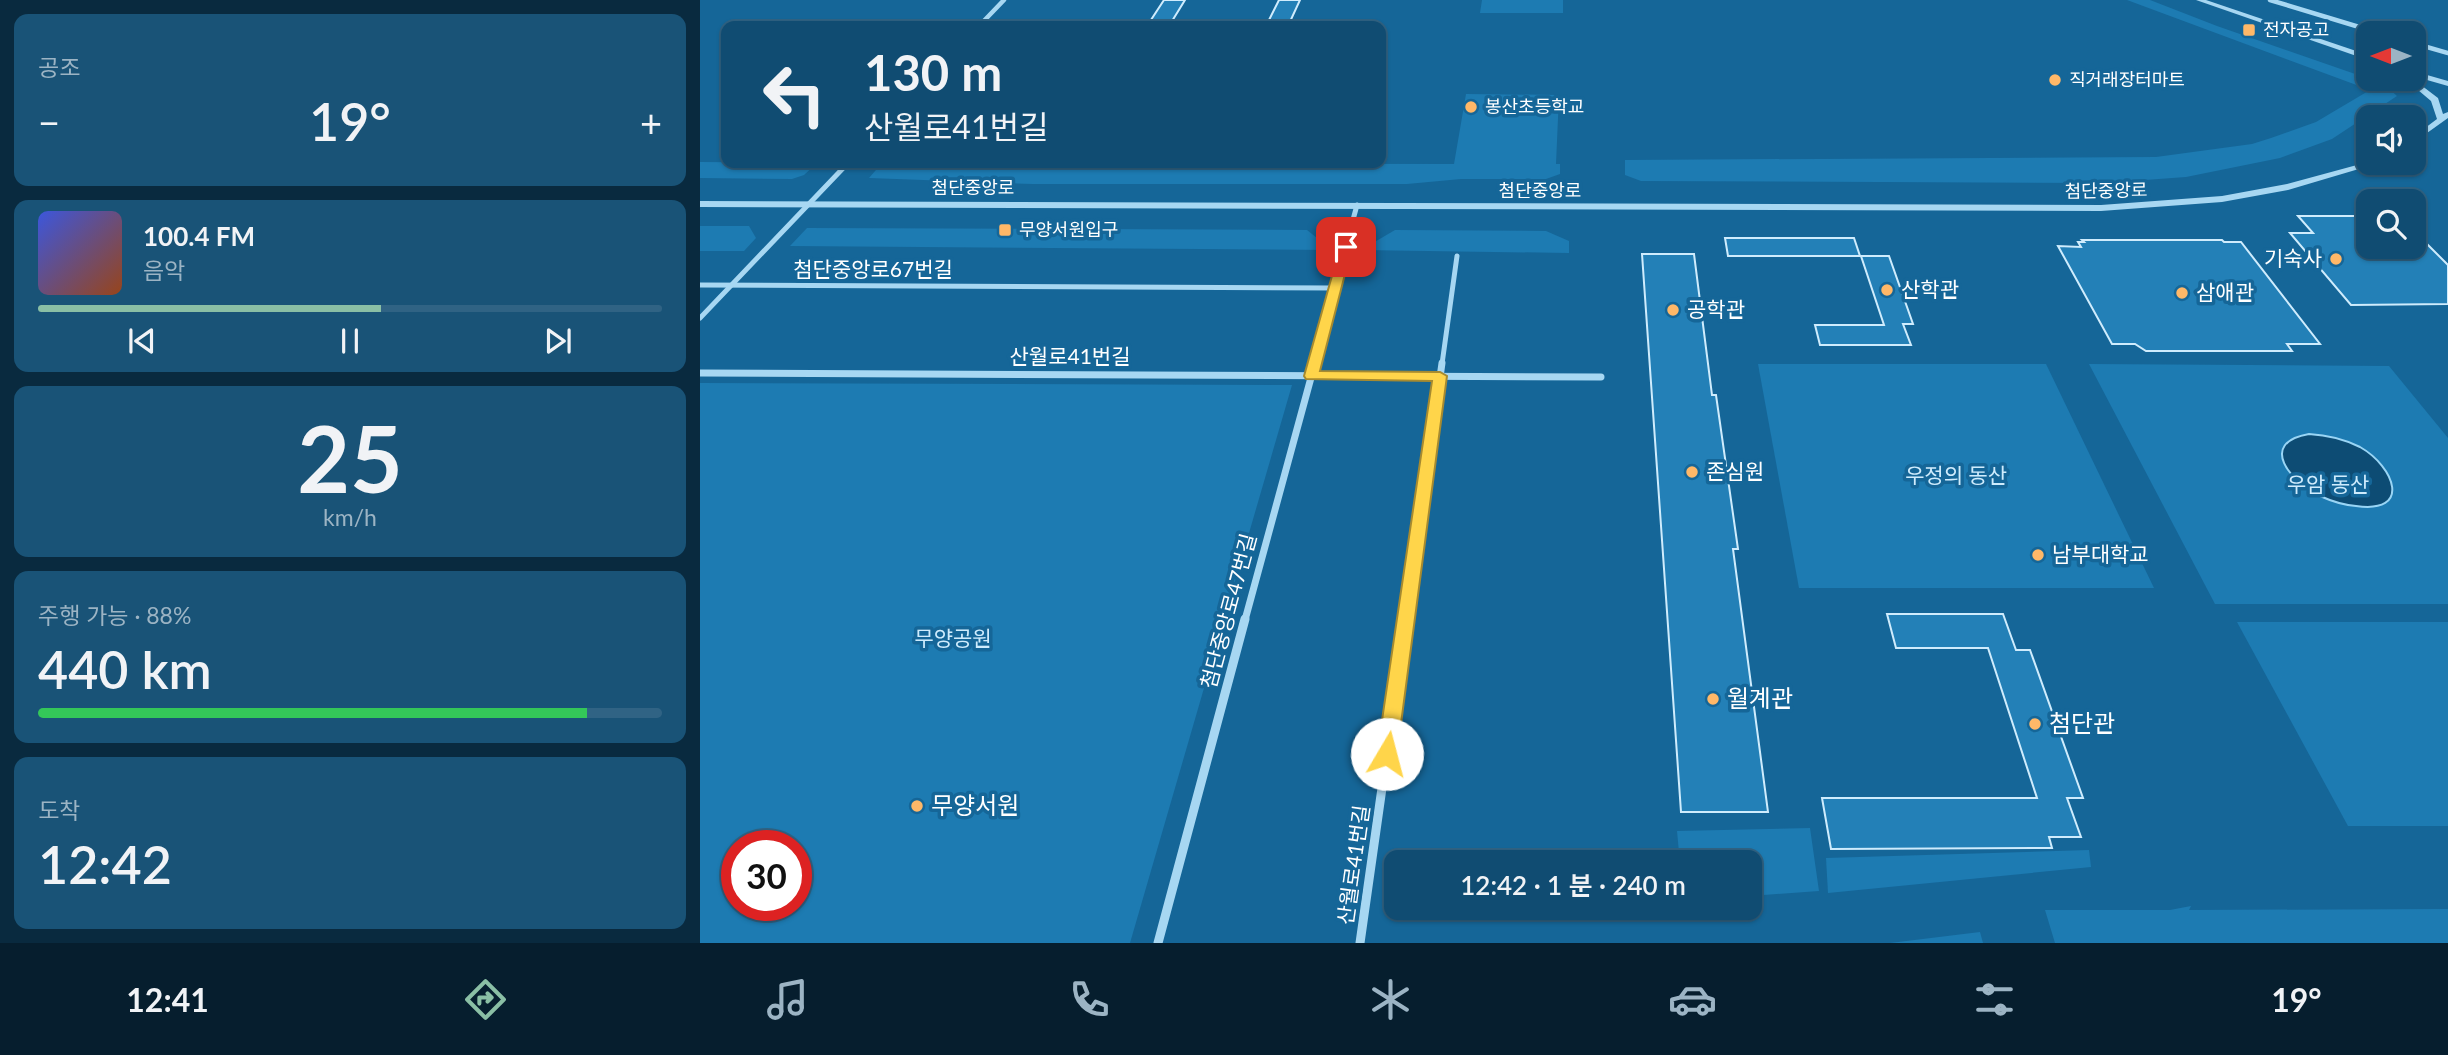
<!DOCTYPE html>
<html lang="ko">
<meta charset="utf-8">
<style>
:root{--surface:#104c72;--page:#195377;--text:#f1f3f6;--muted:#9cb4c4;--line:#306384;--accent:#8abfa5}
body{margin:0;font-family:Lato,"Noto Sans KR",sans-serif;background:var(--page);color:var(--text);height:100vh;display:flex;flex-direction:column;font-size:26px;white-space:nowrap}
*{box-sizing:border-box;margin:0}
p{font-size:23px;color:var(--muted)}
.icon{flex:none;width:38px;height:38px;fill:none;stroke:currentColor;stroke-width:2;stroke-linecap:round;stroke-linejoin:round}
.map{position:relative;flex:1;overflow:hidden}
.details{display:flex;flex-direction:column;gap:14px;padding:14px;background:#092a3f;width:700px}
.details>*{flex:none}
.top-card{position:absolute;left:21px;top:21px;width:665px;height:147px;border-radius:14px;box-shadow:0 2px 5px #0004,0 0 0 2px var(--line);background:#104c72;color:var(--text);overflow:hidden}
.needle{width:46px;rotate:270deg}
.controls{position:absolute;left:1656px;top:21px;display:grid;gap:14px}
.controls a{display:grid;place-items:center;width:70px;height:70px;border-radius:14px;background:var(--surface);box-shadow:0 2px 5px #0004,0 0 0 2px var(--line);font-size:35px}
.speed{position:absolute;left:21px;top:830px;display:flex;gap:14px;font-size:35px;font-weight:700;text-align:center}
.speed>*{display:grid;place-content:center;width:91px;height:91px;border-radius:50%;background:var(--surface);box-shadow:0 2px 5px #0004,0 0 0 2px var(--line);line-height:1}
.speed .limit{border:10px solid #d22;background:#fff;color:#111}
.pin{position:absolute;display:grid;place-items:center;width:60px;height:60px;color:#fff;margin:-30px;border-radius:14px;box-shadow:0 4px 10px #0006}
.me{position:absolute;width:77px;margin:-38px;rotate:8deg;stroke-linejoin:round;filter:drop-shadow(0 0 5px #0008)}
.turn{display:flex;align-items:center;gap:24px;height:147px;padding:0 28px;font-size:32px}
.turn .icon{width:91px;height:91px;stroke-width:2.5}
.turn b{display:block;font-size:49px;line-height:60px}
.big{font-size:52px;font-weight:600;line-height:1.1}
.details .widget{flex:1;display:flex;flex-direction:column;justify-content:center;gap:10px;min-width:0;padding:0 24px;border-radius:14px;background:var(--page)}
.details .dial{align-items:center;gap:0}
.dial b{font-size:91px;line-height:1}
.song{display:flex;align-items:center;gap:21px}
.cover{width:84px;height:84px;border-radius:10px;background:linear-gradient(135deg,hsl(230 70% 55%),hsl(20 70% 35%))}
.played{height:7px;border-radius:4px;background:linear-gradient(90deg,var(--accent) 55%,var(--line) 55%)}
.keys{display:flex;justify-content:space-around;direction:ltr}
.heat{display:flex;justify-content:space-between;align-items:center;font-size:38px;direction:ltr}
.charge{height:10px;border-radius:5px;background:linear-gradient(90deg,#34c759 88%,var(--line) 0)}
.trip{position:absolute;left:684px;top:850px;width:378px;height:70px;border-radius:14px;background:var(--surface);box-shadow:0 2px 5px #0004,0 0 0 2px var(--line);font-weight:600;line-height:70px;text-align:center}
.menu{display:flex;height:112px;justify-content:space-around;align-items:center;background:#061e2e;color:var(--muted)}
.menu .icon{width:49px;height:49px}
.menu .selected{color:var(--accent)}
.menu b{font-size:32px;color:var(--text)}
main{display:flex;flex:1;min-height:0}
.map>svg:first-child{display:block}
.green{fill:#1d7bb2;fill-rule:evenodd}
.water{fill:#0d4c74;stroke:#99d5f5;stroke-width:2}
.building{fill:#2380b7;stroke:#cfecfd;stroke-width:2}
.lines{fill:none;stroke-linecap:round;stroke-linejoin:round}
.minor-far3{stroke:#a7d7f2;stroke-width:4.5}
.minor-far2{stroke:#a7d7f2;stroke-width:5}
.minor-far1{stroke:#a7d7f2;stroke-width:7}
.minor{stroke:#a7d7f2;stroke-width:9}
.tertiary{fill:#a7d7f2;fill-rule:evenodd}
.route{fill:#ffd54a;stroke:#a68a30;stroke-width:2}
.poi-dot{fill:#ffb868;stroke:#156698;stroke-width:2.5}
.labels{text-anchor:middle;stroke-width:7;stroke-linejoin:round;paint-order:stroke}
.far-poi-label{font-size:18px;fill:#fff;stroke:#156698;text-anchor:start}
.far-street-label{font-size:18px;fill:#fff;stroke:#156698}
.poi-label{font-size:21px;fill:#fff;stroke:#156698;text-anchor:start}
.street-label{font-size:21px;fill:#fff;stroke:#156698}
.park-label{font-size:21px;fill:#cfecfd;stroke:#156698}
.near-poi-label{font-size:24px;fill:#fff;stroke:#156698;text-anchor:start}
</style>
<main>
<section class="details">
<div class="widget"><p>공조</p>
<div class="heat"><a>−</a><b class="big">19°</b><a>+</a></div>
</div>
<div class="widget">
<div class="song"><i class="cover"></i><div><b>100.4 FM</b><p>음악</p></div></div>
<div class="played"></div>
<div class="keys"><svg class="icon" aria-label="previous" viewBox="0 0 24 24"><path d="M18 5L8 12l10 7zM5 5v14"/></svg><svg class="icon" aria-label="pause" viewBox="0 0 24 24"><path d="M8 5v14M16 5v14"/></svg><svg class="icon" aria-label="next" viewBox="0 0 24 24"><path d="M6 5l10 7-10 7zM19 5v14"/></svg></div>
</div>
<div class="widget dial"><b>25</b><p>km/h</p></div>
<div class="widget"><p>주행 가능 · 88%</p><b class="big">440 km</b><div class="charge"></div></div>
<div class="widget"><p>도착</p><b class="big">12:42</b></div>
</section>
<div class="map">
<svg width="1748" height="943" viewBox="0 0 1748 943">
<rect width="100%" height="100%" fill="#156698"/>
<!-- green -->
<g class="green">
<path d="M 782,0 L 863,0 L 863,13 L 780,13 Z"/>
<path d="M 1427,0 L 1450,0 L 1517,26 L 1684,84 L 1697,96 L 1632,139 L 1580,158 L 1486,177 L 1404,183 L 941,181 L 925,175 L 925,160 L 1456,157 L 1552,144 L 1571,138 L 1616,122 L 1670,90 Z"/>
<path d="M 766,94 L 859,95 L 856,164 L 860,164 L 860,174 L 846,179 L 761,179 L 707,184 L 333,184 L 169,178 L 182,163 L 754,164 Z"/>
<path d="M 0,162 L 117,163 L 104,175 L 92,179 L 0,178 Z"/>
<path d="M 0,226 L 49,226 L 56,238 L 44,251 L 0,251 Z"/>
<path d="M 107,228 L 607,230 L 632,250 L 90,246 Z"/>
<path d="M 695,230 L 846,231 L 869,241 L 869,253 L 661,250 Z"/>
<path d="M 1058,364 L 1346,364 L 1454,588 L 1099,588 Z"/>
<path d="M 1389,364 L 1689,366 L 1748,438 L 1748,604 L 1515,604 Z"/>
<path d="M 0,383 L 592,385 L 430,943 L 0,943 ZM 37,845 L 96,845 L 96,905 L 37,905 Z"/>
<path d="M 1537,622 L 1748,622 L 1748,826 L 1648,826 Z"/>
<path d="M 1110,828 L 1119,891 L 1050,896 L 1050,863 L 980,863 L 977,831 Z"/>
<path d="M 1389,850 L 1391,867 L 1128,893 L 1126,858 Z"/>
<path d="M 1491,906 L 1489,910 L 1748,909 L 1748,943 L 1355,943 L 1345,910 L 1470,910 Z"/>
<path d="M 1280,932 L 1283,943 L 1190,943 Z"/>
</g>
<!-- water -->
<path class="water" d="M 1609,434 C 1627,435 1644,439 1660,447 C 1695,467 1712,514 1656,506 C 1643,505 1631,501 1620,496 C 1591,482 1557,443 1609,434 Z"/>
<!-- building -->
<g class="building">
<path d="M 464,0 L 485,0 L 469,26 L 447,26 Z"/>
<path d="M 579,0 L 600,0 L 588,26 L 566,26 Z"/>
<path d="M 1598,216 L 1668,216 L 1668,247 L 1713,247 L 1713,230 L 1748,265 L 1748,304 L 1651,305 L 1590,233 L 1613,233 Z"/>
<path d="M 1025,238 L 1154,238 L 1160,256 L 1028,256 Z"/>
<path d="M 1382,240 L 1522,240 L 1524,242 L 1541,242 L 1620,344 L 1587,344 L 1592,351 L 1446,351 L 1435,344 L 1412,344 L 1358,246 L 1381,247 L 1378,242 L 1384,242 Z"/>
<path d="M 942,254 L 994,254 L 1012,395 L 1016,395 L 1038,549 L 1033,549 L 1068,812 L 981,812 Z"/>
<path d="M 1161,256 L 1189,256 L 1213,324 L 1203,324 L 1211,345 L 1120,345 L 1115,325 L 1184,325 Z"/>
<path d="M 1187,614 L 1303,614 L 1316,650 L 1330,650 L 1383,798 L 1367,798 L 1381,837 L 1349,837 L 1352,848 L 1131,849 L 1122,798 L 1337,798 L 1288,648 L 1196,648 Z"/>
</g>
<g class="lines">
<!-- minor-far3 -->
<g class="minor-far3">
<path d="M 1570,0 L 1679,33"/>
<path d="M 279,26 L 304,0"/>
<path d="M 1713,43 L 1748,53"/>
</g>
<!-- minor-far2 -->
<g class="minor-far2">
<path d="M 0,285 L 635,288"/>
<path d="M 0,318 L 148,163"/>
<path d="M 614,364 L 657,205"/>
<path d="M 742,364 L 757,256"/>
</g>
<!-- minor-far1 -->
<g class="minor-far1">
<path d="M 0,373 L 901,377"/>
<path d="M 545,620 L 615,363"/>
<path d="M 706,620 L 742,363"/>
</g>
<!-- minor -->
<g class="minor">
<path d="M 458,943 L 545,619"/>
<path d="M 660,943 L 706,619"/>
</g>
<!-- tertiary -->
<g class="tertiary">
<path d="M 1496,0 L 1506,0 L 1668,55 L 1668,60 Z"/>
<path d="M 1713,71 L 1748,81 L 1748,86 L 1713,76 Z"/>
<path d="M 1705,79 L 1713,79 L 1738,98 L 1743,114 L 1748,112 L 1748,118 L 1713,143 L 1713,137 L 1737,119 L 1731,101 Z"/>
<path d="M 1668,162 L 1679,163 L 1588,190 L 1522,202 L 1401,211 L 0,207 L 0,201 L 1401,205 L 1522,196 L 1587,184 Z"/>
</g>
</g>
<!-- route -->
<path class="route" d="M 646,243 L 652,247 L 620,371 L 740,372 L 747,376 L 697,754 L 694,761 L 687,764 L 680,761 L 677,754 L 732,381 L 606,379 L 604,376 L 640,247 Z"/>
<!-- markers -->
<g class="poi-dot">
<rect x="1542" y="23" width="14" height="14" rx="3.5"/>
<circle cx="1355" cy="80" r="7"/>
<circle cx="771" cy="107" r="7"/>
<rect x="298" y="223" width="14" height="14" rx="3.5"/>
<circle cx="1636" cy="259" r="7"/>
<circle cx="1187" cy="290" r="7"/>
<circle cx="1482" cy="293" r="7"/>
<circle cx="973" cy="310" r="7"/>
<circle cx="992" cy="472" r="7"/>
<circle cx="1338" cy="555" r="7"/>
<circle cx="1013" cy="699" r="7"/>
<circle cx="1335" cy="724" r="7"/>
<circle cx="217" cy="806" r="7"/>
</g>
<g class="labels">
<!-- far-poi labels -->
<g class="far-poi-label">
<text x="1563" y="36">전자공고</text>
<text x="1369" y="86">직거래장터마트</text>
<text x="785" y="113">봉산초등학교</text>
<text x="319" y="236">무양서원입구</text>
</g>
<!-- far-street labels -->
<g class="far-street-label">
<text x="273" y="194">첨단중앙로</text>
<text x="840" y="197">첨단중앙로</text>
<text transform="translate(1406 191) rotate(-1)" y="6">첨단중앙로</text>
</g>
<!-- poi labels -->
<g class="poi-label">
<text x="1622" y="266" text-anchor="end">기숙사</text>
<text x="1201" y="297">산학관</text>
<text x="1496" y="300">삼애관</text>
<text x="987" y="317">공학관</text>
<text x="1006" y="479">존심원</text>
<text x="1352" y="562">남부대학교</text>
</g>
<!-- street labels -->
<g class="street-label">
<text x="173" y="277">첨단중앙로67번길</text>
<text x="370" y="364">산월로41번길</text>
<text transform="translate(529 611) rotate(-75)" y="7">첨단중앙로47번길</text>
<text transform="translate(654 865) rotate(-82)" y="7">산월로41번길</text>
</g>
<!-- park labels -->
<g class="park-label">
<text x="1256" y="483">우정의 동산</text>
<text x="1628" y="492">우암 동산</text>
<text x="253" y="646">무양공원</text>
</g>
<!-- near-poi labels -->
<g class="near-poi-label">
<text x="1027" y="707">월계관</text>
<text x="1349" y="732">첨단관</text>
<text x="231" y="814">무양서원</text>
</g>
</g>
</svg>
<div class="controls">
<a><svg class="needle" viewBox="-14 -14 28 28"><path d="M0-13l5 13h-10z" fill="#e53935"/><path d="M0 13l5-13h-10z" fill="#9cb4c4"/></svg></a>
<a><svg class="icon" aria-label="sound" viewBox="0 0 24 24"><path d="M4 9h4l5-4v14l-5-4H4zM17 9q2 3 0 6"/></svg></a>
<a><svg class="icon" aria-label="search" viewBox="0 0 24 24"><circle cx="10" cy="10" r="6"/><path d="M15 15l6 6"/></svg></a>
</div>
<div class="speed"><div class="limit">30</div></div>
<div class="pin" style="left:646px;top:247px;background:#d93025"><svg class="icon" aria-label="arrive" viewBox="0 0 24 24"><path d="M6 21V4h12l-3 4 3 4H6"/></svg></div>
<svg class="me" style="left:687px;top:754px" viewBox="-20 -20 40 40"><circle r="19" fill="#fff"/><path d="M0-13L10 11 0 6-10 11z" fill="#ffd54a"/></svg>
<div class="trip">12:42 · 1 분 · 240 m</div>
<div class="top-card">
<div class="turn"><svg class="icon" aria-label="left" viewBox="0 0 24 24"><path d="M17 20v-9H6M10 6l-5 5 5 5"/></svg><div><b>130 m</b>산월로41번길</div></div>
</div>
</div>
</main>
<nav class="menu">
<b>12:41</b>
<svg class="icon selected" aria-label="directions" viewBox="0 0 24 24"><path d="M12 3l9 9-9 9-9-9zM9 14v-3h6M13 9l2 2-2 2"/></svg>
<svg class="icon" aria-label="music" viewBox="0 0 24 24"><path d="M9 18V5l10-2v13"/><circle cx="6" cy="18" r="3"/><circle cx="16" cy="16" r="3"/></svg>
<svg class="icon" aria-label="phone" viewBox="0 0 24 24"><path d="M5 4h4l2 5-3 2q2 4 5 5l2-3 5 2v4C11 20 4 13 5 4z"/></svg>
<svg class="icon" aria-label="climate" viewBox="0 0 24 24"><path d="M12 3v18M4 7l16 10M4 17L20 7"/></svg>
<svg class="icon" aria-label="car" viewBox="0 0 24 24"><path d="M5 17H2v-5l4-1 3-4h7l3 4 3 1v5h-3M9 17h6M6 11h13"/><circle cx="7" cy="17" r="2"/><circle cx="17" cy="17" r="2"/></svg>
<svg class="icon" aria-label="filters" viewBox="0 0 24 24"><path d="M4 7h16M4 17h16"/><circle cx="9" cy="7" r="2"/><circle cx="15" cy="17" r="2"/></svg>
<b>19°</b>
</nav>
